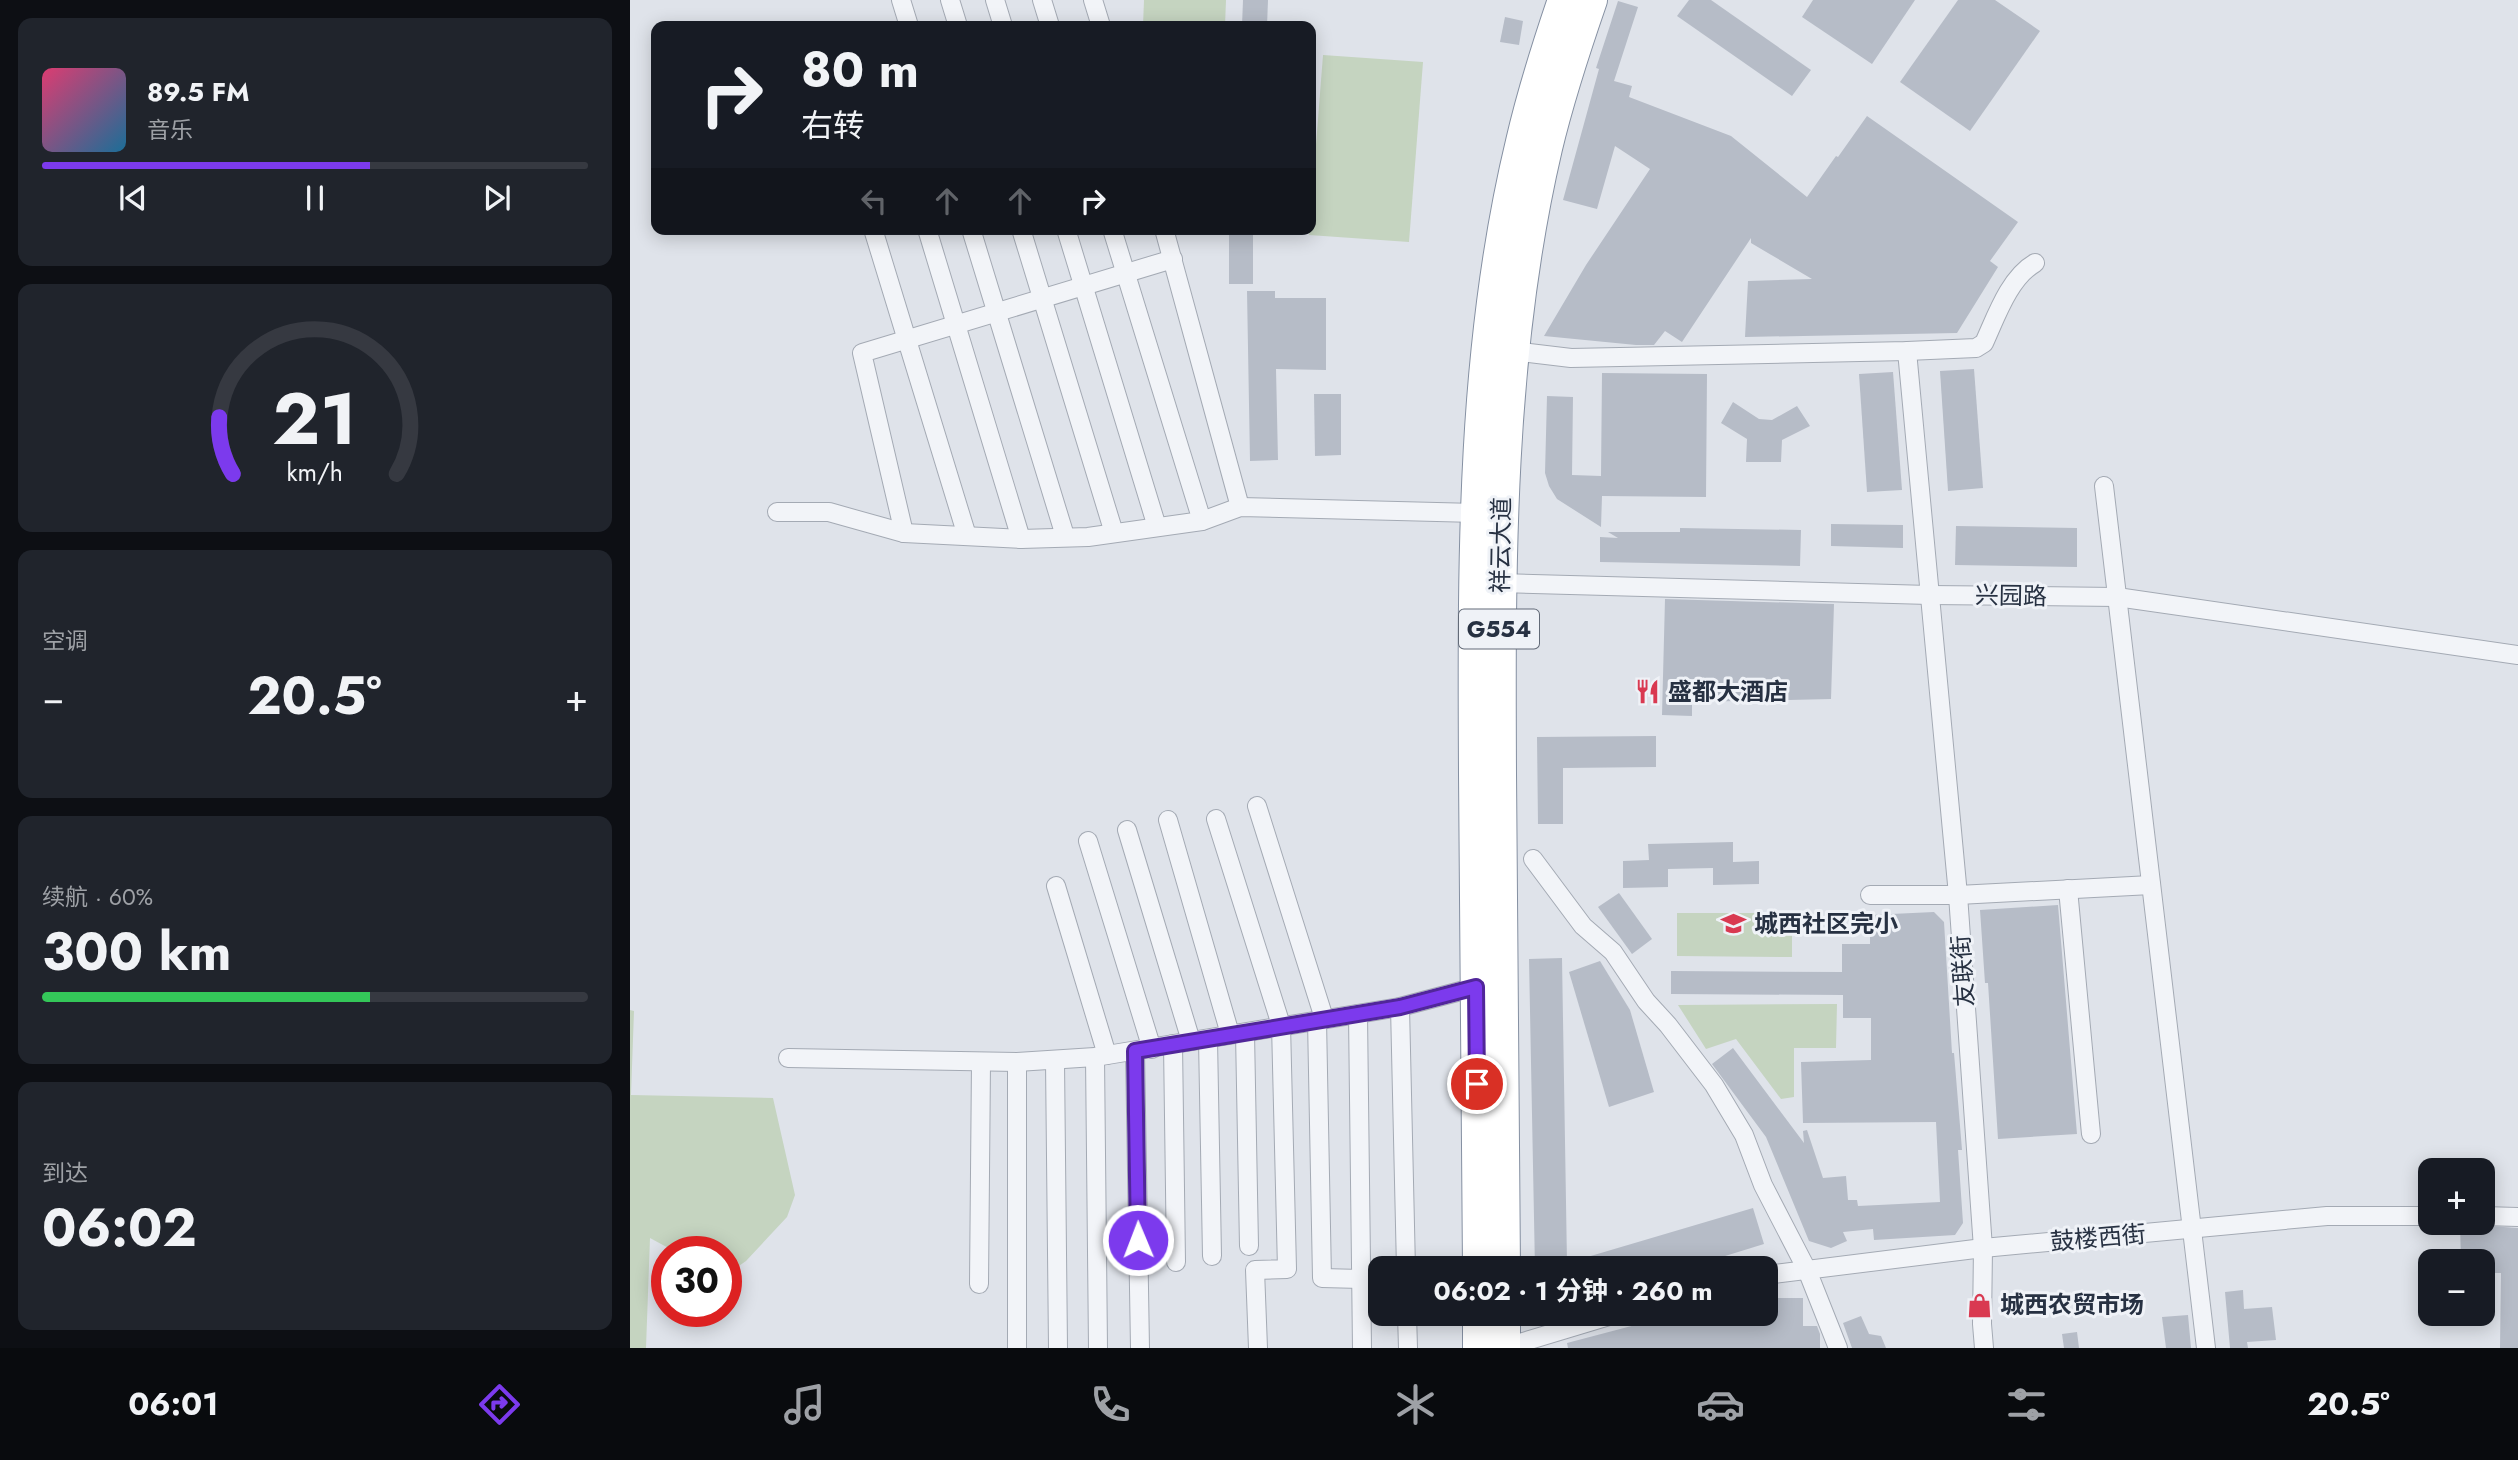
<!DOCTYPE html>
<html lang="zh">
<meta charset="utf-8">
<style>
:root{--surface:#171b24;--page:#20242c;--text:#f1f3f6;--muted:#9ea1a6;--line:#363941;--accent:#7c3aed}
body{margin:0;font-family:Jost,"Noto Sans SC",sans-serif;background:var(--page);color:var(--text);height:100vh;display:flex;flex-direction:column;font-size:26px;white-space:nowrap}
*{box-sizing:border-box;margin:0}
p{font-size:23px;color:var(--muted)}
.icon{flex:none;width:38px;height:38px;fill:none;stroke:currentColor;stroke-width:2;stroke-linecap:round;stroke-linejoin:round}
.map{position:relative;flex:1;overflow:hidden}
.side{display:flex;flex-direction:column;gap:18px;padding:18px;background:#0d0f14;width:630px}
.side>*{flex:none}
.hud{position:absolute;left:21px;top:21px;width:665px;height:214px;border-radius:14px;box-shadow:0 4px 18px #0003;background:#171b24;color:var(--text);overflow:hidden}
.tools{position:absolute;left:1788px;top:1158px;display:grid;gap:14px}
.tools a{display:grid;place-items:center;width:77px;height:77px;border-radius:14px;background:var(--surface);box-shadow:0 4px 18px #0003;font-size:35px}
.speed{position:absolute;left:21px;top:1236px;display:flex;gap:14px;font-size:35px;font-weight:700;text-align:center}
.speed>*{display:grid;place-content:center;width:91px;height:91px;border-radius:50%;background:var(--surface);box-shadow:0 4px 18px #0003;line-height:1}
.speed .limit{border:10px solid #d22;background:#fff;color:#111}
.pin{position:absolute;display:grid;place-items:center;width:60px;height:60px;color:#fff;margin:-30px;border:4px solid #fff;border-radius:50%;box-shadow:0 2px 7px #0007}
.me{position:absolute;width:77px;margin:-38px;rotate:359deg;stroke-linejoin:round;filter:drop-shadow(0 0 5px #0008)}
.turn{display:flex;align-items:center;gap:24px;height:147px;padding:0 35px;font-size:32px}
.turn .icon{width:91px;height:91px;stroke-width:2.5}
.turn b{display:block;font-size:49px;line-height:60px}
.lanes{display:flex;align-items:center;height:66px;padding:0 35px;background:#0003;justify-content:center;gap:35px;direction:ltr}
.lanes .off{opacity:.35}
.big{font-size:52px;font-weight:700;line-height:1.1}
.side .widget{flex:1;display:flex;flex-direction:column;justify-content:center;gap:10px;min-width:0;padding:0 24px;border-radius:14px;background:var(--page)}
.side .dial{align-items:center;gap:0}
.dial svg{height:182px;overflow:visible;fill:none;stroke:var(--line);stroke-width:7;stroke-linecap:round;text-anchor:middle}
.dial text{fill:var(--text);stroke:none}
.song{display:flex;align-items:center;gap:21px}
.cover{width:84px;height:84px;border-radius:10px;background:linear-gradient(135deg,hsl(340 70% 55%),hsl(200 70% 35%))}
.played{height:7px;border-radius:4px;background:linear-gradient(90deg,var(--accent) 60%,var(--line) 60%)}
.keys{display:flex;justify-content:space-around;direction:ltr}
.heat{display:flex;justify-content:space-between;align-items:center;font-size:38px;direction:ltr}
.charge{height:10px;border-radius:5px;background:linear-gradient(90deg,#34c759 60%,var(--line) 0)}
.trip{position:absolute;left:738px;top:1256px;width:410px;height:70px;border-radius:14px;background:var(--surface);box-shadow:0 4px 18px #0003;font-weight:700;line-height:70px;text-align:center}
.menu{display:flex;height:112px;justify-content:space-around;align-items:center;background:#090b0e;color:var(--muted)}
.menu .icon{width:49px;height:49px}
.menu .current{color:var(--accent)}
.menu b{font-size:32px;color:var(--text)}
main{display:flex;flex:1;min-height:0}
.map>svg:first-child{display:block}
.green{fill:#c5d4c0}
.building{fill:#b6bcc7}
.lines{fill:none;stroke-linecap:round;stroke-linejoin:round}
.street-casing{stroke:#a4aab4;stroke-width:20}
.highway-casing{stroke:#8590a2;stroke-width:34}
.street{stroke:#f2f4f8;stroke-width:18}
.highway{stroke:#fff;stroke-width:32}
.route-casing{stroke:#51269a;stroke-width:18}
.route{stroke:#7c3aed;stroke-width:12}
.labels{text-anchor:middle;stroke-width:6;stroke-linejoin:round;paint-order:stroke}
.shield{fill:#eff2f7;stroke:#636b78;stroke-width:2}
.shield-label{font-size:23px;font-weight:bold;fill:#273142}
.street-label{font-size:24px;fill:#273142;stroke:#eff2f7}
.poi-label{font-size:24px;font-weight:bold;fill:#273142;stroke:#eff2f7;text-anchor:start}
</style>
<main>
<section class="side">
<div class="widget">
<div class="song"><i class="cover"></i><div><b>89.5 FM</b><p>音乐</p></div></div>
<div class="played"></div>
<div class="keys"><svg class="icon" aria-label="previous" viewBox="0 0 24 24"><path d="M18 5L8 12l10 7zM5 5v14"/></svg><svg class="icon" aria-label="pause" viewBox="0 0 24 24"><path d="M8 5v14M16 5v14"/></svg><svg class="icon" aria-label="next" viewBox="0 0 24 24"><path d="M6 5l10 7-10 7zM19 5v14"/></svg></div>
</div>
<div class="widget dial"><svg viewBox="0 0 100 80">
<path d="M14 69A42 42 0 1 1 86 69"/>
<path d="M14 69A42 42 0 0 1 8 44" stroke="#7c3aed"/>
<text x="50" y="56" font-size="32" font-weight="700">21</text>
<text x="50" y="72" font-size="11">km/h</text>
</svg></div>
<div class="widget"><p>空调</p>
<div class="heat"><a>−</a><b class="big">20.5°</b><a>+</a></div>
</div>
<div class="widget"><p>续航 · 60%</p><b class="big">300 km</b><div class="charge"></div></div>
<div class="widget"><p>到达</p><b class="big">06:02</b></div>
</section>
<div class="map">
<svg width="1888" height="1348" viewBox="0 0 1888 1348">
<rect width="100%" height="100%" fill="#dfe3ea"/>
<!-- green -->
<g class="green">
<path d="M 514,0 L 596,0 L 595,26 L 513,26 Z"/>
<path d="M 693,55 L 793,62 L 779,242 L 679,235 Z"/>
<path d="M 1047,913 L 1162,913 L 1162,957 L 1047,956 Z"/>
<path d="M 1207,1004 L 1206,1048 L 1164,1048 L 1164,1097 L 1151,1099 L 1106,1039 L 1076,1049 L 1048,1005 Z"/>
<path d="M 0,1010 L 4,1011 L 1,1095 L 143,1098 L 165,1195 L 157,1217 L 116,1261 L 96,1275 L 96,1251 L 44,1251 L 20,1238 L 16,1348 L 0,1348 Z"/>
</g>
<!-- building -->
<g class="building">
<path d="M 613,0 L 638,0 L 637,26 L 612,26 Z"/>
<path d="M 1059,0 L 1081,0 L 1181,70 L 1162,96 L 1047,16 Z"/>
<path d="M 1183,0 L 1285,0 L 1242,64 L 1172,17 Z"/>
<path d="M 1328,0 L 1365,0 L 1410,31 L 1340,131 L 1270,82 Z"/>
<path d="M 988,1 L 1008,7 L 984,81 L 1002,86 L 999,97 L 1101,136 L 1177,197 L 1206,156 L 1208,157 L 1237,116 L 1388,222 L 1360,261 L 1368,267 L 1327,333 L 1115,337 L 1118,281 L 1182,279 L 1121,243 L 1121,238 L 1052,342 L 1035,331 L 1024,345 L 1006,345 L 914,336 L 956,265 L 1020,169 L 985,146 L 967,209 L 933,200 L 969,69 L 966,68 Z"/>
<path d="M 875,17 L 893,21 L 889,45 L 870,42 Z"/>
<rect x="599" y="229" width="24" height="55"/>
<path d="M 617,291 L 645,291 L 645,298 L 696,298 L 696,370 L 646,369 L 648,460 L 620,461 Z"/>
<path d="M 1344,369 L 1353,488 L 1318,491 L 1310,371 Z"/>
<path d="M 1263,372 L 1272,490 L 1237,492 L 1229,374 Z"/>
<path d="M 972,373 L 1077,374 L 1076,497 L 972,496 L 971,527 L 927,499 L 919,486 L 915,473 L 917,396 L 943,397 L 942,475 L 971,476 Z"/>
<path d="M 684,394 L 711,394 L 711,455 L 685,456 Z"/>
<path d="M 1103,402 L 1129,419 L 1142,420 L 1167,406 L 1180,426 L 1152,440 L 1151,462 L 1116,462 L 1117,439 L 1091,423 Z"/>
<path d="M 1201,524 L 1273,525 L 1273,548 L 1201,546 Z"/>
<path d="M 1326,526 L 1447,528 L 1447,567 L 1325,565 Z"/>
<path d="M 1050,528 L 1171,530 L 1170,566 L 970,562 L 970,537 L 988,538 L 978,532 L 1050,532 Z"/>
<path d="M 1035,599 L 1204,604 L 1201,699 L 1062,702 L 1062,716 L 1032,715 Z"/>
<path d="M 1026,736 L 1026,767 L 933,768 L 933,824 L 908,824 L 907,737 Z"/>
<path d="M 1103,842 L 1103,862 L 1129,861 L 1129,884 L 1083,885 L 1083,868 L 1038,869 L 1038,887 L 993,888 L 993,861 L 1019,860 L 1018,844 Z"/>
<path d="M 989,893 L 1022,939 L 1002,954 L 968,907 Z"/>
<path d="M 1428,905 L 1447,1134 L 1368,1139 L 1358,983 L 1355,983 L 1350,910 Z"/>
<path d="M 1304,912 L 1314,922 L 1322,1053 L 1324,1053 L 1332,1150 L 1328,1150 L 1333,1223 L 1325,1235 L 1244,1240 L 1243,1229 L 1213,1232 L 1217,1241 L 1201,1248 L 1179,1241 L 1136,1137 L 1082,1064 L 1103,1048 L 1174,1143 L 1173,1131 L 1177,1130 L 1193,1178 L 1216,1176 L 1218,1200 L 1227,1200 L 1228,1206 L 1310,1202 L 1306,1122 L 1173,1123 L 1171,1062 L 1241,1060 L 1241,1018 L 1213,1018 L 1213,995 L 1041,994 L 1041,971 L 1212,972 L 1212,944 L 1240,944 L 1240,915 Z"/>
<path d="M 932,958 L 937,1263 L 1123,1208 L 1134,1244 L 1053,1269 L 905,1269 L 899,959 Z"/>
<path d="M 970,961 L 1000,1010 L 1024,1092 L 979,1107 L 939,972 Z"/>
<path d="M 1830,1224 L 1888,1228 L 1888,1348 L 1870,1348 L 1871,1273 L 1863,1273 L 1863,1259 L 1831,1260 Z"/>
<path d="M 1613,1290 L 1614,1309 L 1642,1307 L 1646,1340 L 1617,1342 L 1618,1348 L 1600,1348 L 1595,1292 Z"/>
<path d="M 1137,1298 L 1173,1298 L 1173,1326 L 1187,1326 L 1190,1334 L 1190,1348 L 938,1348 L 937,1343 L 1047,1314 L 1137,1314 Z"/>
<path d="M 1558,1315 L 1561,1348 L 1536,1348 L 1532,1317 Z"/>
<path d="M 1231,1316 L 1239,1334 L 1251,1336 L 1256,1348 L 1222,1348 L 1213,1323 Z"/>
<path d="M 1447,1332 L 1449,1348 L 1434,1348 L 1432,1334 Z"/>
</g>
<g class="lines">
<defs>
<g id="street">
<path d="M 271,0 L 279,26"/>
<path d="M 320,0 L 328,26"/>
<path d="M 365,0 L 373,26"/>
<path d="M 412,0 L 420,26"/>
<path d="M 463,0 L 471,26"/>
<path d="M 243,229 L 337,536"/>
<path d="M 297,229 L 391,539"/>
<path d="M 341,229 L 435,536"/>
<path d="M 391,229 L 484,533"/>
<path d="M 436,229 L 527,527"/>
<path d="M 482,229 L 572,521"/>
<path d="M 534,229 L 610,507"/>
<path d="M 883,351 L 941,358 L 1277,351 L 1346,348 L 1354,343 C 1366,317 1379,278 1405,263"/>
<path d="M 1277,351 L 1328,895 L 1353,1248 L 1352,1324 L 1354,1348"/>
<path d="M 1474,486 L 1576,1348"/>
<path d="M 147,512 L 199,512 L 274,533 L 391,539 L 458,537 L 572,521 L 610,507 L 846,513"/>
<path d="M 274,533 L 232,353 L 543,259"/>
<path d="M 870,583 L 1299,595 L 1487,597 L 1888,655"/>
<path d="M 627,806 L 694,1018"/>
<path d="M 586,819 L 651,1025 L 657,1269 L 625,1270 L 628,1348"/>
<path d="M 538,820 L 600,1034"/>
<path d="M 497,830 L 561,1041"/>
<path d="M 458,841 L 522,1049"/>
<path d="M 903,859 L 953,926 L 983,952 L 1016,1001 L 1038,1025 L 1084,1085 L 1114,1135 L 1133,1185 L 1177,1270 L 1208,1348"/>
<path d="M 426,886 L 477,1055"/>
<path d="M 1438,889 L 1461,1134"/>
<path d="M 1240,895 L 1328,895 L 1521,885"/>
<path d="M 770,1007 L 776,1269"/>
<path d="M 728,1014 L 732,1348"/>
<path d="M 687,1020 L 692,1278 L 731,1279"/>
<path d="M 615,1033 L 619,1246"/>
<path d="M 578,1039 L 582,1256"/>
<path d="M 543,1044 L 546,1262"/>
<path d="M 505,1051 L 510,1348"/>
<path d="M 465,1057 L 468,1348"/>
<path d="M 158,1058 L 387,1062 L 465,1057 L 770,1007 L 846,987"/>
<path d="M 425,1061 L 428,1348"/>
<path d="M 387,1062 L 387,1348"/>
<path d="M 1853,1216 L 1888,1217"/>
<path d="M 1136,1275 L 1353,1248 L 1697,1216 L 1801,1216"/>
<path d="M 349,1284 L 351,1062"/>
<path d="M 777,1314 L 778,1348"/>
<path d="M 873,1348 L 986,1314"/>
</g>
<g id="highway">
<path d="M 849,1269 C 847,1104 846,939 845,774 C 844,563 842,349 892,142 C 903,94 918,47 934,0"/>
<path d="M 874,1269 C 872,1104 870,939 870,774 C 869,564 868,353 916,148 C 928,98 944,49 961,0"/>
<path d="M 849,1314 L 849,1348"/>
<path d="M 874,1314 L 874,1348"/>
</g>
</defs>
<!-- street casing -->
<use href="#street" class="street-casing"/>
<!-- highway casing -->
<use href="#highway" class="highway-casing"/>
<!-- street -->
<use href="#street" class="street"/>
<!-- highway -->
<use href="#highway" class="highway"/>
</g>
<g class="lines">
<defs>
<path id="route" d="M 508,1240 L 505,1051 L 770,1007 L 846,987 L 847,1084"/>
</defs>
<!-- route casing -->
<use href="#route" class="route-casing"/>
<!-- route -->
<use href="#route" class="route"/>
</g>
<!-- icons -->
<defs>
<symbol id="restaurant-bare" viewBox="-9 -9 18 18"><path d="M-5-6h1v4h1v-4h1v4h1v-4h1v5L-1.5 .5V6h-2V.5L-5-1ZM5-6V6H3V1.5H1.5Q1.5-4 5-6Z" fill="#d93951" stroke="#eff2f7" stroke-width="2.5" paint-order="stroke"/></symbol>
<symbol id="school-bare" viewBox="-9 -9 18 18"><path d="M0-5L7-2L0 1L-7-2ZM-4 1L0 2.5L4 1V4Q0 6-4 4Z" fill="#d93951" stroke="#eff2f7" stroke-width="2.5" paint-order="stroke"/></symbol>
<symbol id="shop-bare" viewBox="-9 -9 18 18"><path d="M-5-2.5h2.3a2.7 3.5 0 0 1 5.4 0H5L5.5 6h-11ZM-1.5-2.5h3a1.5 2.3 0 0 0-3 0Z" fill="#d93951" stroke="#eff2f7" stroke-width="2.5" paint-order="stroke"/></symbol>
</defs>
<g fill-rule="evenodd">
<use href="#restaurant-bare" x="1000" y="674" width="35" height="35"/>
<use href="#school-bare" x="1086" y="906" width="35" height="35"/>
<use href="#shop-bare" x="1332" y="1288" width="35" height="35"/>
</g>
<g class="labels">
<!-- shield labels -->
<rect class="shield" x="829" y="609.5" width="80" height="39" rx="5"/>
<g class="shield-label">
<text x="869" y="637">G554</text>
</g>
<!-- street labels -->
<g class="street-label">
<text transform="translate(871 545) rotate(-89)" y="8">祥云大道</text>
<text transform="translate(1381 596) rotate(1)" y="8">兴园路</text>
<text transform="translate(1333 971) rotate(-94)" y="8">友联街</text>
<text transform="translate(1468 1238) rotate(-5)" y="8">鼓楼西街</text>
</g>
<!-- poi labels -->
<g class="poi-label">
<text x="1038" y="700">盛都大酒店</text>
<text x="1124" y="932">城西社区完小</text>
<text x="1370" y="1313">城西农贸市场</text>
</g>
</g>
</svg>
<div class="tools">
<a>+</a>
<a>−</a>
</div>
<div class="speed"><div class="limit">30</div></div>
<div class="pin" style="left:847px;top:1084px;background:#d93025"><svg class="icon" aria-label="arrive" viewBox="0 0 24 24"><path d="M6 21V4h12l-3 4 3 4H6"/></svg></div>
<svg class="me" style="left:508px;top:1240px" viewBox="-20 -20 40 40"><circle r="17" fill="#7c3aed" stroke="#fff" stroke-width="3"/><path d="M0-11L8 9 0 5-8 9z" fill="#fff"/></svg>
<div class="trip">06:02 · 1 分钟 · 260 m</div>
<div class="hud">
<div class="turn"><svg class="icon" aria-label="right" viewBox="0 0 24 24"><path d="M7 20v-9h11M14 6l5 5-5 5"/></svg><div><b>80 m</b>右转</div></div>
<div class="lanes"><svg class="icon off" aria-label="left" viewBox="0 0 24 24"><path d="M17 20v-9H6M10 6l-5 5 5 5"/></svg><svg class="icon off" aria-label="ahead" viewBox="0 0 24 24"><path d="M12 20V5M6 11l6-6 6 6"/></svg><svg class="icon off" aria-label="ahead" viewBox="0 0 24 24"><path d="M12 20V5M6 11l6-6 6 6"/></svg><svg class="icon" aria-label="right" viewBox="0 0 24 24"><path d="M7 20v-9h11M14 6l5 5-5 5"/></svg></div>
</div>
</div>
</main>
<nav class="menu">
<b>06:01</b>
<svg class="icon current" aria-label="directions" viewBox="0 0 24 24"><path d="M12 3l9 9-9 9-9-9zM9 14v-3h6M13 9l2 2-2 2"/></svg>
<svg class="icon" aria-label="music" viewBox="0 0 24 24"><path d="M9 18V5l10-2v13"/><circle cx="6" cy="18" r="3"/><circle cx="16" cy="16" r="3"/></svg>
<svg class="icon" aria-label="phone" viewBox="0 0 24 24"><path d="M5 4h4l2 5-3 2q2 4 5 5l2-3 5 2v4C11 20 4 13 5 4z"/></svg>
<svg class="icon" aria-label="climate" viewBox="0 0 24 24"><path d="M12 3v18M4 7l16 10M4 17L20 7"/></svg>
<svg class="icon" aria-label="car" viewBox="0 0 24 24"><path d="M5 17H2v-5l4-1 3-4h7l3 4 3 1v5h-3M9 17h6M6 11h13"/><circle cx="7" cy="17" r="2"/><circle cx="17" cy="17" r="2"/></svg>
<svg class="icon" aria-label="filters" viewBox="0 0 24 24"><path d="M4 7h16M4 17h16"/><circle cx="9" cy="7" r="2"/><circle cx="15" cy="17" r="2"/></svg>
<b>20.5°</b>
</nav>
